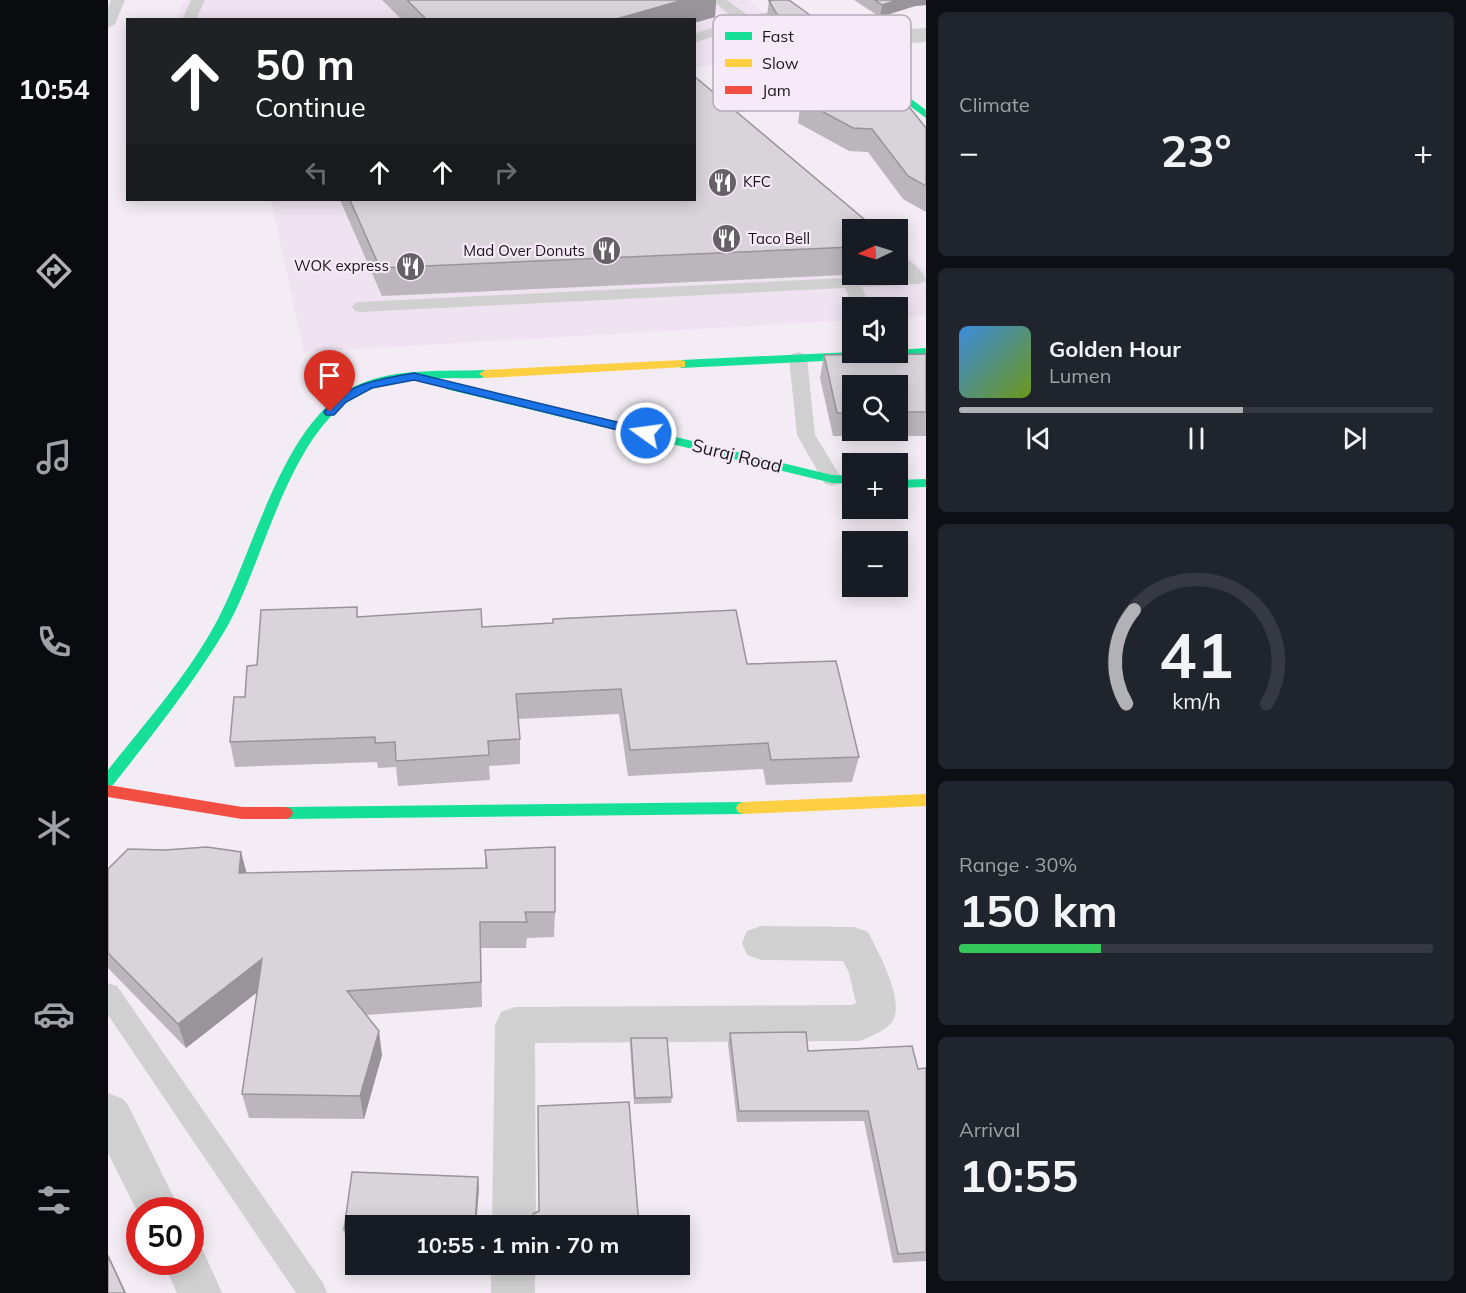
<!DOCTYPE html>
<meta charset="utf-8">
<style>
:root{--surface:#171b24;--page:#20242c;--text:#f1f3f6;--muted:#9ea1a6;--line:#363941;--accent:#b2b1b6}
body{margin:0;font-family:Mulish,sans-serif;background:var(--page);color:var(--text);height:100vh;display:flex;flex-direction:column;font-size:22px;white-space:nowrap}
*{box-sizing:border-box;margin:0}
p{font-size:20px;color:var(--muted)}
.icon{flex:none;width:33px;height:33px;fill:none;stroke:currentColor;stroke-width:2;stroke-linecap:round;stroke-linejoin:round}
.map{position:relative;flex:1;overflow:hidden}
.side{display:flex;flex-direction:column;gap:12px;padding:12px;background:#0d0f14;width:540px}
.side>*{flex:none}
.guide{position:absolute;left:18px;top:18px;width:570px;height:183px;border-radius:0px;box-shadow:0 3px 15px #0003;background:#202124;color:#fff;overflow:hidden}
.needle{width:39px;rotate:266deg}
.fabs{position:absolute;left:734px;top:219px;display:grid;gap:12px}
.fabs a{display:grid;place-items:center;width:66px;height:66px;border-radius:0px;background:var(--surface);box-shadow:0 3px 15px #0003;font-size:30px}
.speed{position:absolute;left:18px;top:1197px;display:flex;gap:12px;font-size:30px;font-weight:700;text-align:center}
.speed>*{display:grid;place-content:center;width:78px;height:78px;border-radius:50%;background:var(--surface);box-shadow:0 3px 15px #0003;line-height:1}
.speed .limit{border:9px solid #d22;background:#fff;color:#111}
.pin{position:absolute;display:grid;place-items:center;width:51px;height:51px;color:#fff;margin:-62px -26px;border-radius:50% 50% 50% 0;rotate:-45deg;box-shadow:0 0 6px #0007}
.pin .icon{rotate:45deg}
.me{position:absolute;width:66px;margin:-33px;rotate:284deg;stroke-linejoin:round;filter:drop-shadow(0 0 4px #0008)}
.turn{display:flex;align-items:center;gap:21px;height:126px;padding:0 30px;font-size:27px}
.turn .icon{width:78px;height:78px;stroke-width:2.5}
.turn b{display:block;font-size:42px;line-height:51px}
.lanes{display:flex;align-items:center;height:57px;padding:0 30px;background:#0003;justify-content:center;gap:30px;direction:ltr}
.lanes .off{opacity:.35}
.big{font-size:45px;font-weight:700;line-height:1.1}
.side .tile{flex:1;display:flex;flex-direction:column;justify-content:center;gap:9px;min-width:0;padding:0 21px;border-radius:9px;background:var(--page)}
.side .dial{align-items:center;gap:0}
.dial svg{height:156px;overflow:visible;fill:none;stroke:var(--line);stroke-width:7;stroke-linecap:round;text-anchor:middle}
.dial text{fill:var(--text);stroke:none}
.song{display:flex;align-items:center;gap:18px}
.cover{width:72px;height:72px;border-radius:9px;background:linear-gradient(135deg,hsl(210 70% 55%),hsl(80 70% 35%))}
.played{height:6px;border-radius:3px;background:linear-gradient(90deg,var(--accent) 60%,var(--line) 60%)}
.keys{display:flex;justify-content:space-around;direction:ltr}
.heat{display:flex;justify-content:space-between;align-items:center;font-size:33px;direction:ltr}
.charge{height:9px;border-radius:4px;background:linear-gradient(90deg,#34c759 30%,var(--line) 0)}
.trip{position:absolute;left:237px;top:1215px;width:345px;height:60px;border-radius:0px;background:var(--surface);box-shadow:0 3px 15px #0003;font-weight:700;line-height:60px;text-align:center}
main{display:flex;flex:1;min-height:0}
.tabs{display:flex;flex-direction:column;width:108px;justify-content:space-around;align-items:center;background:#090b0e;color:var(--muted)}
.tabs .icon{width:42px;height:42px}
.tabs .on{color:var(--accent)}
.tabs b{font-size:27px;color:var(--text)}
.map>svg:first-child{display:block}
.built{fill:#efe2f1}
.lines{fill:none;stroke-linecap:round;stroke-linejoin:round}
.lane{fill:#d1d0d1;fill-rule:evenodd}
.street{fill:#d1d0d1;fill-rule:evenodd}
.fast{fill:#16e098;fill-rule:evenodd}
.slow{fill:#ffcf43;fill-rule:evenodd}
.jam{fill:#f24e42;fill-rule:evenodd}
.wall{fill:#bbb6bb;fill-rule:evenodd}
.shaded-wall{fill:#989499}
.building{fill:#d9d4da;stroke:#989499;stroke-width:1.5}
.route{fill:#1a73e8;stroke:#114b97;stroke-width:1.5}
.labels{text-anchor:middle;stroke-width:4.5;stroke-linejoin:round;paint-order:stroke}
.far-poi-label{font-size:15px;fill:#1a161b;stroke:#f6e9f8;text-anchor:start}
.street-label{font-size:18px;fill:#1a161b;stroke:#f6e9f8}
.key{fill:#f6e9f8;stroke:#b4aab6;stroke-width:1.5}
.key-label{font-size:16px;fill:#1a161b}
</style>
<main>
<nav class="tabs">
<b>10:54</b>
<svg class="icon on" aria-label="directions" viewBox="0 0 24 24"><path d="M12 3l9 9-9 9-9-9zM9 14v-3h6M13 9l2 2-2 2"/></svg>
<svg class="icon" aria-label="music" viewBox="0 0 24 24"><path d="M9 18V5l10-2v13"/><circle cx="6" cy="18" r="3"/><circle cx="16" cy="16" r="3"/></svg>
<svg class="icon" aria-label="phone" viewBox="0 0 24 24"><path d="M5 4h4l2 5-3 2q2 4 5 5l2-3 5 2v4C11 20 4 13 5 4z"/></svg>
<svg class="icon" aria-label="climate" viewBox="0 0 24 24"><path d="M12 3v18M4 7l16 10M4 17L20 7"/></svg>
<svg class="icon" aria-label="car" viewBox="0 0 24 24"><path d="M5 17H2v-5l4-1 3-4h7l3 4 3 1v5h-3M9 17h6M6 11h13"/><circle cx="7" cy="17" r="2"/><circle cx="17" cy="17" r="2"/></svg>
<svg class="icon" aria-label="filters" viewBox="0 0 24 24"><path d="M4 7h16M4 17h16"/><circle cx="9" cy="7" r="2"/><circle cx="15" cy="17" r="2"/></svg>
</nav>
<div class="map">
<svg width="818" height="1293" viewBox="0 0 818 1293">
<rect width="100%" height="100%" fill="#f3ecf4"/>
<!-- built -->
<g class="built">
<path d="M 77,0 L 640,0 L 708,53 L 587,67 L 586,20 L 68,20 Z"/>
<path d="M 163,200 L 586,200 L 744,230 L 744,274 L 789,274 L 789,246 L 818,271 L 818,316 L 789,318 L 789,308 L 744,308 L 744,320 L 196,352 Z"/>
</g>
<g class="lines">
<!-- lane -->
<g class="lane">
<path d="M 3,0 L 17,0 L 7,24 L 0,28 L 0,8 Z"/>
<path d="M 83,0 L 97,0 L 88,20 L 74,20 Z"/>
<path d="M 604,0 L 619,0 L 641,16 L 680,8 L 687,12 L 685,15 L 642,24 L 586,43 L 586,34 L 628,20 Z"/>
<path d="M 789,255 C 799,257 817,271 818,281 L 811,284 L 754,287 L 762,308 L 745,308 L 737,288 L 253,312 L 247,311 L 244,307 L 247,303 L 253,302 L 796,275 L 789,269 Z"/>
<path d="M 690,352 L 696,354 L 699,358 L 707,435 L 734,479 L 731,484 L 724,486 L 717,484 L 689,435 L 681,358 L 684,354 Z"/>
<path d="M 0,983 L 9,986 L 215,1283 L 219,1293 L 188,1293 L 0,1015 Z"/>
</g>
<!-- street -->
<g class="street">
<path d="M 818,28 L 818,42 L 751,47 L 743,45 L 740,40 L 743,35 L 751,33 Z"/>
<path d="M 653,926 L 746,927 L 760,932 C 770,952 798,1001 784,1022 C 777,1031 762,1037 751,1041 L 427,1043 L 428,1226 L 384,1226 L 387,1025 L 393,1012 L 407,1007 L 744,1005 L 748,1003 L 741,973 L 735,961 L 653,960 L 639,955 L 634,943 L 639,931 Z"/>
<path d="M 0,1093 L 15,1099 L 20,1105 L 72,1210 L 32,1210 L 32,1217 L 0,1153 Z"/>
<path d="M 82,1242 L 93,1246 L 114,1293 L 69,1293 L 55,1262 L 82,1262 Z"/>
<rect x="383" y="1264" width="44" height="29"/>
</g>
<!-- fast -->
<g class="fast">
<path d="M 660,0 L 670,0 L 818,110 L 818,118 Z"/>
<path d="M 818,348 L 818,356 L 573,368 L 567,364 L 573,360 L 744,352 L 789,352 L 789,350 Z"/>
<path d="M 377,370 L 381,371 L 381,377 C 370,379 357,378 345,378 C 315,379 283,379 256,392 C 182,426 157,560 119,627 C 86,683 45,734 5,785 L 0,787 L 0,770 C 38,722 81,674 110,619 C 145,552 170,442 231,396 C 271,366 330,372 377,370 Z"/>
<path d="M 342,382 L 724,475 L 744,476 L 744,484 L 724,483 L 338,389 L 336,386 L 338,383 Z"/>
<path d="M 818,479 L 818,487 L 789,488 L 789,480 Z"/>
<path d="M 635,802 L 640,804 L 642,808 L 640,812 L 635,814 L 178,819 L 173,817 L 171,813 L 173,809 L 178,807 Z"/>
</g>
<!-- slow -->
<g class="slow">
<path d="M 573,360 L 577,361 L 577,367 L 377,378 L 371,374 L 377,370 Z"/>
<path d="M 818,794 L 818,806 L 635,814 L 630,812 L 628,808 L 630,804 L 635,802 Z"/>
</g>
<!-- jam -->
<path class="jam" d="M 0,785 L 134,807 L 178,807 L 183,809 L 185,813 L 183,817 L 178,819 L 134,819 L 0,797 Z"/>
</g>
<!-- wall -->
<g class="wall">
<path d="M 274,0 L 608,0 L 607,17 L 586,20 L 294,20 Z"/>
<path d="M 746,0 L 818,0 L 818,5 L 807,6 L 772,17 Z"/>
<path d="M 661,1 L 742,73 L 818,128 L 818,212 L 795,199 L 760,152 L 741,151 L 690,123 L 693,100 L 703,99 L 658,23 Z"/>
<path d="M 232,200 L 586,200 L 744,230 L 744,274 L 758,274 L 274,296 Z"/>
<path d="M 818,354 L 818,436 L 725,436 L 712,378 L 716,355 ZM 744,386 L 789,386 L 789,430 L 744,430 Z"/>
<path d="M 249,607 L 250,617 L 374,627 L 445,623 L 445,619 L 639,664 L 751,757 L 744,782 L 658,785 L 655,769 L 520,776 L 511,714 L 410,719 L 412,739 L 412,764 L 381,766 L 382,780 L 290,786 L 288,767 L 270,768 L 269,762 L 127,767 L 122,742 L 149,665 Z"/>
<path d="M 57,850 L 138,873 L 377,868 L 377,850 L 447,912 L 446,937 L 419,938 L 418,948 L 373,948 L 374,1007 L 258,1015 L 274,1055 L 256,1119 L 141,1118 L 134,1094 L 149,992 L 78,1048 L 0,968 L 0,869 Z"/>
<path d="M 622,1033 L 700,1051 L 810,1069 L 818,1068 L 818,1261 L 785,1263 L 756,1121 L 629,1122 L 620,1044 Z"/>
<path d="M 523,1038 L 564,1097 L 563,1103 L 526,1104 L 522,1045 Z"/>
<path d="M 370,1177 L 371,1188 L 368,1226 L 248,1226 L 248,1240 L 238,1240 L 236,1230 Z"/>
</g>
<!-- shaded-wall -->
<g class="shaded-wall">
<path d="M 575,0 L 608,0 L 607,17 L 586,23 L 586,20 L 505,20 Z"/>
<path d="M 789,0 L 818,0 L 818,5 L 807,6 L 772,17 L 774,5 Z"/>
<path d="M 133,852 L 140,878 L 131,873 Z"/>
<path d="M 154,959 L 160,984 L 78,1048 L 70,1024 Z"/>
<path d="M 271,1031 L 274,1055 L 256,1119 L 252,1096 Z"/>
<path d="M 370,1177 L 371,1188 L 368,1226 L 367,1226 Z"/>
<path d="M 0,1254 L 18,1293 L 17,1293 L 0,1256 Z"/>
</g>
<!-- building -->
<g class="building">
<path d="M 299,0 L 575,0 L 505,20 L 319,20 Z"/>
<path d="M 665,0 L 681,0 L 706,18 L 742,73 L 771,75 L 786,88 L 818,128 L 818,186 L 800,176 L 764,129 L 745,128 L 693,100 L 718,97 L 661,1 Z"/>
<path d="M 767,0 L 789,0 L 774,5 Z"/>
<path d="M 586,76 L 769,230 L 744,230 L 744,247 L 272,268 L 242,200 L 586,200 Z"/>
<path d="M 818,354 L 818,412 L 789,412 L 789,386 L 744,386 L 744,413 L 729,413 L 716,355 Z"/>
<path d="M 249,607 L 249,617 L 373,609 L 374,627 L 445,623 L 445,619 L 628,610 L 639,664 L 728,661 L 751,757 L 663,760 L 660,743 L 522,750 L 513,689 L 408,694 L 412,739 L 380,741 L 381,755 L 288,761 L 287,742 L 267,743 L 267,737 L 122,742 L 126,697 L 137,697 L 139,666 L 149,665 L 153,610 Z"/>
<path d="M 99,847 L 133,852 L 131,873 L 379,868 L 377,850 L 447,847 L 447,912 L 417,912 L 419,922 L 372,922 L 373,982 L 239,991 L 271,1031 L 252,1096 L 134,1094 L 154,959 L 70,1024 L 0,953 L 0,869 L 20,849 L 57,850 Z"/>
<path d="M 698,1032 L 700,1051 L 804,1046 L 810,1069 L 818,1068 L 818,1252 L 790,1254 L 760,1111 L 631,1111 L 622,1033 Z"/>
<path d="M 523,1038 L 559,1038 L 564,1097 L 527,1098 Z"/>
<path d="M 521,1102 L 531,1226 L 425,1226 L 425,1214 L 431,1211 L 430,1106 Z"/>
<path d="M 244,1172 L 370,1177 L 367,1226 L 248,1226 L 248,1230 L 236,1230 Z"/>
<path d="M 0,1256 L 17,1293 L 0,1293 Z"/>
</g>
<!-- route -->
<path class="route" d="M 306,373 L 538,429 L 544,433 L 538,437 L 306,380 L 264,388 L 238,402 L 226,415 L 218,415 L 216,412 C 238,383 272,379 306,373 Z"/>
<!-- icons -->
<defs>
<symbol id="restaurant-disc" viewBox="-11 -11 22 22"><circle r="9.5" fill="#666167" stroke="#f6e9f8"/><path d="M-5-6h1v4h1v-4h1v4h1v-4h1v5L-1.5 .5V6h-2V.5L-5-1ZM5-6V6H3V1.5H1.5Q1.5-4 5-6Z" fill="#fff"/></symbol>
</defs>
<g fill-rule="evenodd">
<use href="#restaurant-disc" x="598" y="166" width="33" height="33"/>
<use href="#restaurant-disc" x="602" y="222" width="33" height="33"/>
<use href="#restaurant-disc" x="482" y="234" width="33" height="33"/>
<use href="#restaurant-disc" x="286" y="250" width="33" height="33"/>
</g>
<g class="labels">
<!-- far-poi labels -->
<g class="far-poi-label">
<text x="635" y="187">KFC</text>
<text x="640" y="244">Taco Bell</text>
<text x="477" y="256" text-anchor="end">Mad Over Donuts</text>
<text x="281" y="271" text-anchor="end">WOK express</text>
</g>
<!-- street labels -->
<g class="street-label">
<text transform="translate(629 456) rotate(14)" y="6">Suraj Road</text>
</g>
</g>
<!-- legend -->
<rect x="605" y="15" width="198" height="96" rx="9" class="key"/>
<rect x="617" y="32" width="27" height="8" fill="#16e098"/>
<rect x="617" y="59" width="27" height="8" fill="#ffcf43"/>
<rect x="617" y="86" width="27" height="8" fill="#f24e42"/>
<g class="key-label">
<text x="654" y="42">Fast</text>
<text x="654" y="69">Slow</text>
<text x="654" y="96">Jam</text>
</g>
</svg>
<div class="fabs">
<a><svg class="needle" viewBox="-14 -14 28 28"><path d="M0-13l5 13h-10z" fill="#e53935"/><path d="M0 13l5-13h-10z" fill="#9ea1a6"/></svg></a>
<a><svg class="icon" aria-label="sound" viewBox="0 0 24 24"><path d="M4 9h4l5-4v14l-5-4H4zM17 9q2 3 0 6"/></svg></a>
<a><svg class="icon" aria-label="search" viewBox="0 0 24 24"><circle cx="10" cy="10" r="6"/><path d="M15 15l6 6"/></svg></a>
<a>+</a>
<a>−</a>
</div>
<div class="speed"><div class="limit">50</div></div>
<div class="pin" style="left:222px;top:412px;background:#d93025"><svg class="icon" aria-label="arrive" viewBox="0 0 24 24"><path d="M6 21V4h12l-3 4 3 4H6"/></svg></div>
<svg class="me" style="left:538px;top:433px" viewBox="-20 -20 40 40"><circle r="17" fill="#1a73e8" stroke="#fff" stroke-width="3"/><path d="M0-11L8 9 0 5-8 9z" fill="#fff"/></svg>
<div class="trip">10:55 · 1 min · 70 m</div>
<div class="guide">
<div class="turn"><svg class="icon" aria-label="ahead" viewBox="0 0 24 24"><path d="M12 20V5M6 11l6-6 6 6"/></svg><div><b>50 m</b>Continue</div></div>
<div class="lanes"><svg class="icon off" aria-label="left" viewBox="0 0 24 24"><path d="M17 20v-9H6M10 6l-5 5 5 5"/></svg><svg class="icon" aria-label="ahead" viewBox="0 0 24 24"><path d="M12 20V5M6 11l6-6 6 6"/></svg><svg class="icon" aria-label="ahead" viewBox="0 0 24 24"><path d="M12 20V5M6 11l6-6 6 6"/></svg><svg class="icon off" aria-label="right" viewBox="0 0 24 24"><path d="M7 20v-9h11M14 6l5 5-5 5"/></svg></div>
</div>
</div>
<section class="side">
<div class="tile"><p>Climate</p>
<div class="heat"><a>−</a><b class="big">23°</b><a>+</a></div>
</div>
<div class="tile">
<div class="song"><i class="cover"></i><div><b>Golden Hour</b><p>Lumen</p></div></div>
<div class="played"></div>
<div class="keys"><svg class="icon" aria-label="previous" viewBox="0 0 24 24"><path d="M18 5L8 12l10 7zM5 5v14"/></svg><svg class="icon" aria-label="pause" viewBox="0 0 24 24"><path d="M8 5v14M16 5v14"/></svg><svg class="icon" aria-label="next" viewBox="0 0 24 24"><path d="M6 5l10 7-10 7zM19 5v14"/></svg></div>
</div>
<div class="tile dial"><svg viewBox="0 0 100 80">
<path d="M14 69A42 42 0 1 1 86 69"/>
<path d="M14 69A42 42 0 0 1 18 21" stroke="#b2b1b6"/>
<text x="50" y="56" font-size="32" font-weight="700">41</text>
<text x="50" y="72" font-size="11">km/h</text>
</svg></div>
<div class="tile"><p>Range · 30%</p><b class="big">150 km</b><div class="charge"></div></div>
<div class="tile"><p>Arrival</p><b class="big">10:55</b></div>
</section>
</main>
